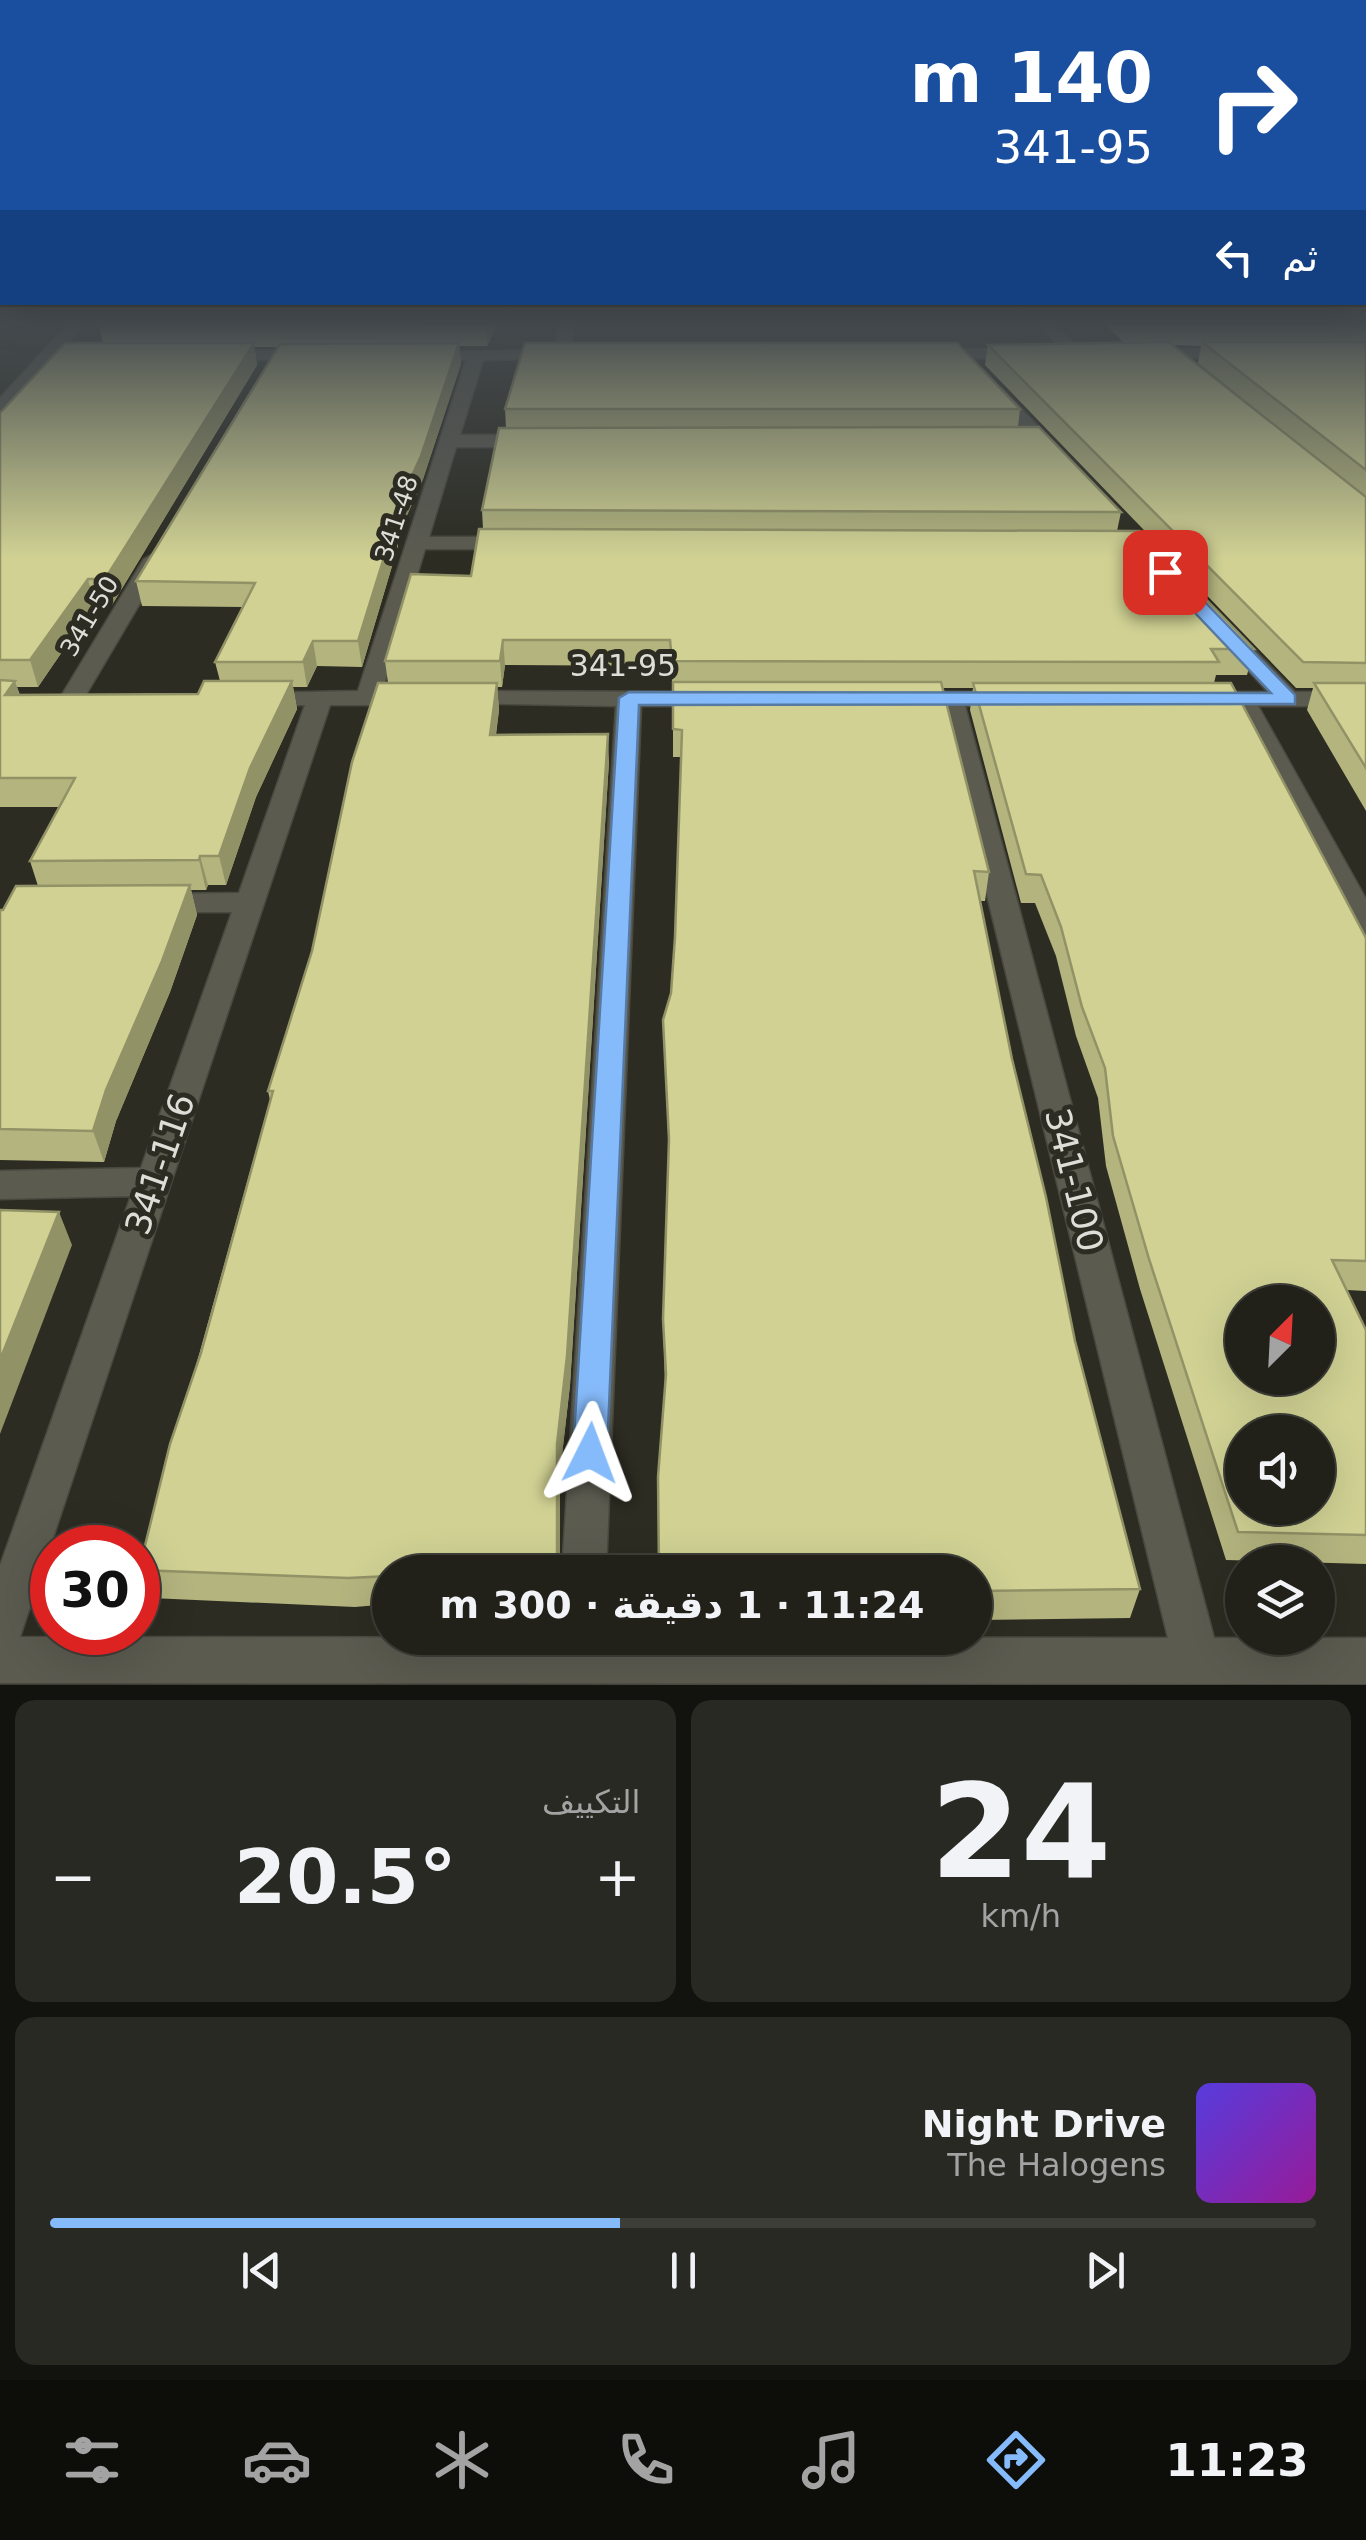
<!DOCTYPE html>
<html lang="ar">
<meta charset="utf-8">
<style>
:root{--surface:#21211a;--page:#292923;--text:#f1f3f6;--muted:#a2a3a2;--line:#3e3e39;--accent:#86bbfb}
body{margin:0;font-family:"DejaVu Sans",Vazirmatn,sans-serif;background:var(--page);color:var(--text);direction:rtl;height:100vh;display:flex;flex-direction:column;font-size:38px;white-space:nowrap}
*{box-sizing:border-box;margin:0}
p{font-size:32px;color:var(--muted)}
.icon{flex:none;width:55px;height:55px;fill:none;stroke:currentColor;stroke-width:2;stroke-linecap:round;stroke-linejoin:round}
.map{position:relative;height:1685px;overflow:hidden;direction:ltr}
.sheet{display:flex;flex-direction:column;gap:15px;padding:15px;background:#12120e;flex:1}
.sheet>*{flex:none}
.guide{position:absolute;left:0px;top:0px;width:1368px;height:305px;box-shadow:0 10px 40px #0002,0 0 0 2px var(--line);direction:rtl;background:#1a4fa0;color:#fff;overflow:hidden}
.needle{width:65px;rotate:24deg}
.controls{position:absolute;left:1225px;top:1285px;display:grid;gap:20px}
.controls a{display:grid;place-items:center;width:110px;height:110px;border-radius:50%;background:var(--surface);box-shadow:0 10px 40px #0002,0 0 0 2px var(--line);font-size:50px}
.speed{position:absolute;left:30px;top:1525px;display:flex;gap:20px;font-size:50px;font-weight:700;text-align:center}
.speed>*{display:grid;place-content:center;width:130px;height:130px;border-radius:50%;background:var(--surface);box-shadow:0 10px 40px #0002,0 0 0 2px var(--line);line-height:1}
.speed .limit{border:15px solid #d22;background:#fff;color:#111}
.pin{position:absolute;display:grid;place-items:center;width:85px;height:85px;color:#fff;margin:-42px;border-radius:20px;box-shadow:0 5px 15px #0006}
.me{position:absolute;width:110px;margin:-55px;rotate:3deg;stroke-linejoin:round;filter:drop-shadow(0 0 8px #0008)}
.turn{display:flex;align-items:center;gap:35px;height:210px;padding:0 50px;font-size:45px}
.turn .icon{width:130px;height:130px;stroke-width:2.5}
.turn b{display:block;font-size:70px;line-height:85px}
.then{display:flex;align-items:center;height:95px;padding:0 50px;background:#0003;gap:20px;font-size:38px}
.big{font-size:75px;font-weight:700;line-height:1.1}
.sheet .card{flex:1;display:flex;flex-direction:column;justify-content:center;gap:15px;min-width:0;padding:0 35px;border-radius:20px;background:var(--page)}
.sheet .dial{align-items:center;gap:0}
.dial b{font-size:130px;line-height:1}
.song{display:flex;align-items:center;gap:30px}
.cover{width:120px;height:120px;border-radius:15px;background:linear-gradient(135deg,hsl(250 70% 55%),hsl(300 70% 35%))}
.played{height:10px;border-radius:5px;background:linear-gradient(90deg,var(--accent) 45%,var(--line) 45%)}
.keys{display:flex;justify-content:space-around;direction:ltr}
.heat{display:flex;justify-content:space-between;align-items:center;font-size:55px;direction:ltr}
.sheet .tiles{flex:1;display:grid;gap:15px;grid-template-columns:1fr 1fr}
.card:last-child{grid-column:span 2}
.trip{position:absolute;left:372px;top:1555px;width:620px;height:100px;border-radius:50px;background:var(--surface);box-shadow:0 10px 40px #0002,0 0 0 2px var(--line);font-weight:700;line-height:100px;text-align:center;direction:rtl}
.tab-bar{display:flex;height:160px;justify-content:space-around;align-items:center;background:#0d0d0a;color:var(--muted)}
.tab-bar .icon{width:70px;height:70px}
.tab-bar .current{color:var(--accent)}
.tab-bar b{font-size:45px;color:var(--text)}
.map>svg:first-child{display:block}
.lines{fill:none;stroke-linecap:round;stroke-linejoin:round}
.minor-casing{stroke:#494940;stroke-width:3}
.minor{fill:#5b5b50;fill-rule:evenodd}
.wall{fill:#b3b47e;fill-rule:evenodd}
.shaded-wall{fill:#929267}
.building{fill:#d0d193;stroke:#929267;stroke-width:2.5;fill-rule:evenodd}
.route{fill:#86bbfb;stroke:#577aa3;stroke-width:2.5}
.labels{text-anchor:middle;stroke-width:10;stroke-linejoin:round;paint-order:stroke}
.far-street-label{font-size:25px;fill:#deded8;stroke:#2c2c22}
.street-label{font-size:30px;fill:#deded8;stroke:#2c2c22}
.near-street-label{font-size:35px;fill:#deded8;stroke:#2c2c22}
</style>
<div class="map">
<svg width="1366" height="1685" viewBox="0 0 1366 1685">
<rect width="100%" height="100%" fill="#2c2c22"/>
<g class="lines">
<defs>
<g id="minor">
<path d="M 70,322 L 86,322 L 6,413 L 0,414 L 0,398 Z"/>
<path d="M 558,322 L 574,322 L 570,358 L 483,360 L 460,435 L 534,435 L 543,441 L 534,447 L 456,447 L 429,537 L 514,537 L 524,543 L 514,549 L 425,549 L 382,691 L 408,691 L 420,698 L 408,705 L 330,705 L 20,1637 L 1168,1638 L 941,706 L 911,706 L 899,699 L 911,692 L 1008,692 L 1017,694 L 1020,699 L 1017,704 L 965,706 L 1214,1638 L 1366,1638 L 1366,1684 L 0,1683 L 0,1566 L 131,1196 L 0,1199 L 0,1171 L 141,1168 L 232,912 L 159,912 L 149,910 L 145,903 L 149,896 L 159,894 L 239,893 L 305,705 L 261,705 L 249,698 L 252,693 L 358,691 L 466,360 L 424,360 L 418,358 L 418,352 L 556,350 Z"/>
<path d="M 1035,322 L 1052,322 L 1085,354 L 1071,357 Z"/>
<path d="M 929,349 L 1021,349 L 1029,354 L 1021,359 L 923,357 L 921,354 Z"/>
<path d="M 1149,349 L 1236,349 L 1244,354 L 1236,359 L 1143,357 L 1141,354 Z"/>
<path d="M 219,351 L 311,350 L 319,355 L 311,360 L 213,360 L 211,356 Z"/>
<path d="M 995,387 L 1001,388 L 1062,451 L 1062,459 L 1048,459 L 989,396 L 989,388 Z"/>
<path d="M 155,553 L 166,559 L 84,698 L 72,705 L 63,703 L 60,698 L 144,559 Z"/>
<path d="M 1226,627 L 1234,629 L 1295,692 L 1366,692 L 1366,706 L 1258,706 L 1366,899 L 1366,935 L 1356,932 L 1351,925 L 1234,706 L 1201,706 L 1189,699 L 1201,692 L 1268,692 L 1215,634 Z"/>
<path d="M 461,691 L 708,692 L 720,699 L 708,706 L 641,706 L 606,1572 L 562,1572 L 616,706 L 452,703 L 449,698 Z"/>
</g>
</defs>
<!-- minor casing -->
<use href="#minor" class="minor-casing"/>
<!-- minor -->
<use href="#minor" class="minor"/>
</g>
<!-- wall -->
<g class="wall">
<path d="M 499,322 L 487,346 L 459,346 L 461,364 L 423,479 L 397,538 L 398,546 L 362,667 L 317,666 L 307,687 L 293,687 L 297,709 L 256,797 L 226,885 L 208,885 L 206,890 L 191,890 L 197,915 L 170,992 L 116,1121 L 104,1162 L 0,1160 L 0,910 L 3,910 L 38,886 L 30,861 L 59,807 L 0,807 L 0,413 L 103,343 L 99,327 ZM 254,347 L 278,347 L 136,581 L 142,606 L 243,607 L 215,662 L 220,681 L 198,694 L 20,695 L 17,687 L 38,687 L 94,605 L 112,605 L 257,365 Z"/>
<path d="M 1103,322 L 1366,322 L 1366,811 L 1307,710 L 1313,688 L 1296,688 L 985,365 L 988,345 L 1124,343 ZM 1173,345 L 1201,346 L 1198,363 L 1364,496 Z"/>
<path d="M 505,409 L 1020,409 L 1018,427 L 1121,512 L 1117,531 L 1254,649 L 1247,675 L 1216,675 L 1214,683 L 1366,938 L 1366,1291 L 1347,1290 L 1366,1330 L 1366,1564 L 1226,1560 L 1140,1289 L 1106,1166 L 1098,1098 L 1076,1036 L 1056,956 L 1035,903 L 1021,903 L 970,710 L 973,688 L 943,688 L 989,872 L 985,901 L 980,901 L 1012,1059 L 1075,1341 L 1140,1589 L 1130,1618 L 975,1620 L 975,1572 L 665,1384 L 663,1319 L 669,1154 L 663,1020 L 671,993 L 675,937 L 681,757 L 673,757 L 673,688 L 670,666 L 505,665 L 502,687 L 497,687 L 499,710 L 496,735 L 609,761 L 570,1385 L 560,1473 L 560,1572 L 390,1572 L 390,1604 L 355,1607 L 151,1598 L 139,1570 L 270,1100 L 268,1091 L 312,951 L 388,683 L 385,661 L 471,576 L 483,529 L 482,510 L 506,428 Z"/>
</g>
<!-- shaded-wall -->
<g class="shaded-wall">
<path d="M 488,322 L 499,322 L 487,346 L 486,326 Z"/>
<path d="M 254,343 L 257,365 L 112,605 L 105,579 Z"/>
<path d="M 459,343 L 461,364 L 423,479 L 397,538 L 398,546 L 362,667 L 358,641 L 391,522 Z"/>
<path d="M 88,579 L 94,605 L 38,687 L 30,660 Z"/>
<path d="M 503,640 L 505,665 L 502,687 L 500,661 Z"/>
<path d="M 313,641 L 317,666 L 307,687 L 303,662 Z"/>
<path d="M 15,681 L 24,709 L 5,695 Z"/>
<path d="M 292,681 L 297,709 L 256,797 L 226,885 L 219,856 L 250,768 Z"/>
<path d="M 497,683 L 499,710 L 492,762 L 490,735 Z"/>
<path d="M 608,734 L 609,761 L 570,1385 L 560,1473 L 560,1572 L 557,1572 L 557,1444 Z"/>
<path d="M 200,856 L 208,885 L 206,890 L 199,860 Z"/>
<path d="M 190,885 L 197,915 L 170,992 L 116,1121 L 104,1162 L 93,1131 L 106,1090 Z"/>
<path d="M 59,1212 L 72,1245 L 0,1434 L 0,1360 Z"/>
</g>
<!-- building -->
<g class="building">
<path d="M 104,322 L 488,322 L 486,326 L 99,327 Z"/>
<path d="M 1128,322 L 1366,322 L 1366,326 L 1131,325 Z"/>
<path d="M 1169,342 L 1366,497 L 1366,663 L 1303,662 L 988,345 Z"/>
<path d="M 1202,342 L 1366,342 L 1366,470 Z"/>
<path d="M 65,343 L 254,343 L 105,579 L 88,579 L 30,660 L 0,660 L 0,413 Z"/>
<path d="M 459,343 L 421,456 L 391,522 L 395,522 L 358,641 L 313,641 L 303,662 L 215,662 L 255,583 L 136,581 L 280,344 Z"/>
<path d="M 525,343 L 957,343 L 1020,409 L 505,409 Z"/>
<path d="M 1039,427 L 1121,512 L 482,510 L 499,428 Z"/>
<path d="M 479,529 L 1140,531 L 1254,649 L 1211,649 L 1219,662 L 672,661 L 670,640 L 503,640 L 500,661 L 385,661 L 411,574 L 471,576 Z"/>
<path d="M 0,680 L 15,681 L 5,695 L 198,694 L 204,681 L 292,681 L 250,768 L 219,856 L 200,856 L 199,860 L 30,861 L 75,778 L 0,778 Z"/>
<path d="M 673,682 L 941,682 L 989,872 L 974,871 L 1012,1059 L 1046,1197 L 1075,1341 L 1140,1589 L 975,1591 L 975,1572 L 659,1572 L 658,1477 L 666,1374 L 663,1319 L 669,1139 L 663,1020 L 671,993 L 675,937 L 682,730 L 673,729 Z"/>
<path d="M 378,683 L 497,683 L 490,735 L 608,734 L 567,1356 L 557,1444 L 557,1572 L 390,1572 L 390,1576 L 348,1578 L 139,1570 L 170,1444 L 201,1353 L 273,1091 L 268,1091 L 312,951 L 352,762 Z"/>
<path d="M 973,683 L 1231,683 L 1366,938 L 1366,1261 L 1332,1260 L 1366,1330 L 1366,1535 L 1238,1532 L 1149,1259 L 1113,1136 L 1105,1068 L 1082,1007 L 1061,927 L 1041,875 L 1026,874 ZM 1242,1302 L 1318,1302 L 1318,1378 L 1242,1378 ZM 1242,1432 L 1318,1432 L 1318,1508 L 1242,1508 Z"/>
<path d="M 1314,683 L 1366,683 L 1366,768 Z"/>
<path d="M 190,885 L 162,961 L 106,1090 L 93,1131 L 0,1129 L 0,910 L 3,910 L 16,886 Z"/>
<path d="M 0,1210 L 59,1212 L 0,1360 Z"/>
</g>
<!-- sky -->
<linearGradient id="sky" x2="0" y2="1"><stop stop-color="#181813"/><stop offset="0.58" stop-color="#454b4f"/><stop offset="1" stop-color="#454b4f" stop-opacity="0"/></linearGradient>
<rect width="1366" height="558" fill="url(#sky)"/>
<!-- route -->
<path class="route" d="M 1165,566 L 1172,568 L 1295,695 L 1295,704 L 639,705 L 607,1453 L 602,1464 L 590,1469 L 578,1464 L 573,1453 L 619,698 L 629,692 L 1271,693 L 1159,575 L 1159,568 Z"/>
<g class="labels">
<!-- far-street labels -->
<g class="far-street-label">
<text transform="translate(396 518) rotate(-72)" y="9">341-48</text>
<text transform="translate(89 616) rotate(-59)" y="9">341-50</text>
</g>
<!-- street labels -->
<g class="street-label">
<text x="623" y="676">341-95</text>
</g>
<!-- near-street labels -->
<g class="near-street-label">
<text transform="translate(160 1164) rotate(-71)" y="12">341-116</text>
<text transform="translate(1074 1180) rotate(76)" y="12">341-100</text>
</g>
</g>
</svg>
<div class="controls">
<a><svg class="needle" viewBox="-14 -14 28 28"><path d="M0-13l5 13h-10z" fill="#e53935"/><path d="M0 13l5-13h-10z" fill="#a2a3a2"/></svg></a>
<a><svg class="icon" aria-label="sound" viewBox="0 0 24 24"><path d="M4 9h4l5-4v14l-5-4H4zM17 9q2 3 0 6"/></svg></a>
<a><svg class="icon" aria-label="layers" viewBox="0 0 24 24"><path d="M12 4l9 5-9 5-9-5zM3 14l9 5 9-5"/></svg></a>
</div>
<div class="speed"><div class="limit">30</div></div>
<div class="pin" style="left:1165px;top:572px;background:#d93025"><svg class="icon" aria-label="arrive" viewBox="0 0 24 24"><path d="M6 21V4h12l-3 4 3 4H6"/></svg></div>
<svg class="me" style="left:590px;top:1453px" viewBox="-20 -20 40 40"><path d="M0-17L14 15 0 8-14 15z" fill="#86bbfb" stroke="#fff" stroke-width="4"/></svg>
<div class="trip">11:24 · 1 دقيقة · 300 m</div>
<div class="guide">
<div class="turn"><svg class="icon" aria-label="right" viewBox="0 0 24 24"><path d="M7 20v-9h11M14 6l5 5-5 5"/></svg><div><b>140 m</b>341-95</div></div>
<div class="then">ثم<svg class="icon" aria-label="left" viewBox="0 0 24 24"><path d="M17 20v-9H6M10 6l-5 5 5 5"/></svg></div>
</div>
</div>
<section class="sheet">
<div class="tiles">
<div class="card dial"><b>24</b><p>km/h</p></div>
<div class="card"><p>التكييف</p>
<div class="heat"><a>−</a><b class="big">20.5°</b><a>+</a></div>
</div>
<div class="card">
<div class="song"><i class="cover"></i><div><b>Night Drive</b><p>The Halogens</p></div></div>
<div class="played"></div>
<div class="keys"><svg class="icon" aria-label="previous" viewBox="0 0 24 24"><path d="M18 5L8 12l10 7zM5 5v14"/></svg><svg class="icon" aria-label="pause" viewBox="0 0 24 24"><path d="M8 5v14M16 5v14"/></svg><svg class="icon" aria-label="next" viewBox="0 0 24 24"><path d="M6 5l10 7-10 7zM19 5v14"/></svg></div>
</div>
</div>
</section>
<nav class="tab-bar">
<b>11:23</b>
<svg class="icon current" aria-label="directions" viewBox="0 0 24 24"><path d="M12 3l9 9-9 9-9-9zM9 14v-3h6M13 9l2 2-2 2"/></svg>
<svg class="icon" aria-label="music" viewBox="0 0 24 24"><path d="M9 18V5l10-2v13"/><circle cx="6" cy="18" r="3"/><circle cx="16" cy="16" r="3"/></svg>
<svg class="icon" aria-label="phone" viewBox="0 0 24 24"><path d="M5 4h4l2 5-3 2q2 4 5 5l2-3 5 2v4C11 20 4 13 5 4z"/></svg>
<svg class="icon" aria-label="climate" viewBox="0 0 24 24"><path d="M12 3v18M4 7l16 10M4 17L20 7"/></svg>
<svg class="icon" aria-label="car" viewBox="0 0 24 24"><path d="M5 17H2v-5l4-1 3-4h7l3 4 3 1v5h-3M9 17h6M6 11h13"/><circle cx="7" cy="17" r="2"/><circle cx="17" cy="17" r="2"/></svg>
<svg class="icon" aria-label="filters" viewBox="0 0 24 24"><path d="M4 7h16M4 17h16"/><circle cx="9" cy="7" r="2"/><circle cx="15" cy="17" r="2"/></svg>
</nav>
